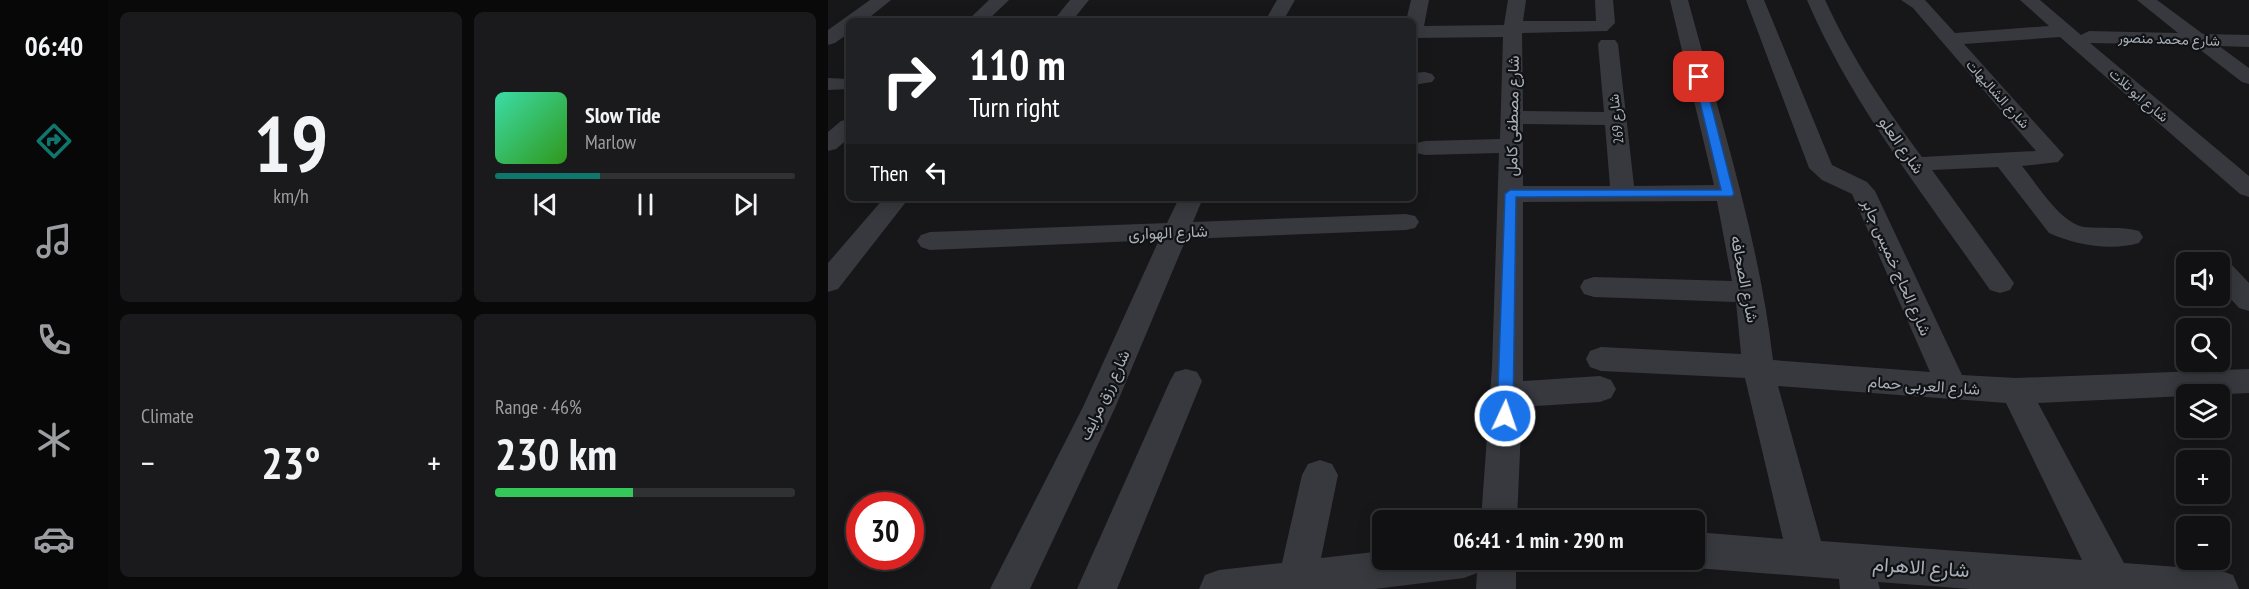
<!DOCTYPE html>
<meta charset="utf-8">
<style>
:root{--surface:#111113;--page:#1a1a1c;--text:#f1f3f6;--muted:#9c9da0;--line:#303133;--accent:#0f766e}
body{margin:0;font-family:"PT Sans Narrow",Vazirmatn,sans-serif;background:var(--page);color:var(--text);height:100vh;display:flex;flex-direction:column;font-size:22px;white-space:nowrap}
*{box-sizing:border-box;margin:0}
p{font-size:20px;color:var(--muted)}
.icon{flex:none;width:33px;height:33px;fill:none;stroke:currentColor;stroke-width:2;stroke-linecap:round;stroke-linejoin:round}
.map{position:relative;flex:1;overflow:hidden}
.panel{display:flex;flex-direction:column;gap:12px;padding:12px;background:#09090a;width:720px}
.panel>*{flex:none}
.banner{position:absolute;left:18px;top:18px;width:570px;height:183px;border-radius:9px;box-shadow:0 3px 15px #0003,0 0 0 2px var(--line);background:#202124;color:#fff;overflow:hidden}
.buttons{position:absolute;left:1348px;top:252px;display:grid;gap:12px}
.buttons a{display:grid;place-items:center;width:54px;height:54px;border-radius:9px;background:var(--surface);box-shadow:0 3px 15px #0003,0 0 0 2px var(--line);font-size:30px}
.speed{position:absolute;left:18px;top:492px;display:flex;gap:12px;font-size:30px;font-weight:700;text-align:center}
.speed>*{display:grid;place-content:center;width:78px;height:78px;border-radius:50%;background:var(--surface);box-shadow:0 3px 15px #0003,0 0 0 2px var(--line);line-height:1}
.speed .limit{border:9px solid #d22;background:#fff;color:#111}
.pin{position:absolute;display:grid;place-items:center;width:51px;height:51px;color:#fff;margin:-26px;border-radius:12px;box-shadow:0 3px 9px #0006}
.me{position:absolute;width:66px;margin:-33px;rotate:3deg;stroke-linejoin:round;filter:drop-shadow(0 0 4px #0008)}
.turn{display:flex;align-items:center;gap:21px;height:126px;padding:0 24px;font-size:27px}
.turn .icon{width:78px;height:78px;stroke-width:2.5}
.turn b{display:block;font-size:42px;line-height:51px}
.then{display:flex;align-items:center;height:57px;padding:0 24px;background:#0003;gap:12px;font-size:22px}
.big{font-size:45px;font-weight:800;line-height:1.1}
.panel .widget{flex:1;display:flex;flex-direction:column;justify-content:center;gap:9px;min-width:0;padding:0 21px;border-radius:9px;background:var(--page)}
.panel .dial{align-items:center;gap:0}
.dial b{font-size:78px;line-height:1}
.song{display:flex;align-items:center;gap:18px}
.cover{width:72px;height:72px;border-radius:9px;background:linear-gradient(135deg,hsl(160 70% 55%),hsl(110 70% 35%))}
.played{height:6px;border-radius:3px;background:linear-gradient(90deg,var(--accent) 35%,var(--line) 35%)}
.keys{display:flex;justify-content:space-around;direction:ltr}
.heat{display:flex;justify-content:space-between;align-items:center;font-size:33px;direction:ltr}
.charge{height:9px;border-radius:4px;background:linear-gradient(90deg,#34c759 46%,var(--line) 0)}
.panel .tiles{flex:1;display:grid;gap:12px;grid-template-columns:repeat(2,1fr)}
.trip{position:absolute;left:544px;top:510px;width:333px;height:60px;border-radius:9px;background:var(--surface);box-shadow:0 3px 15px #0003,0 0 0 2px var(--line);font-weight:800;line-height:60px;text-align:center}
main{display:flex;flex:1;min-height:0}
.tabs{display:flex;flex-direction:column;width:108px;justify-content:space-around;align-items:center;background:#070708;color:var(--muted)}
.tabs .icon{width:42px;height:42px}
.tabs .current{color:var(--accent)}
.tabs b{font-size:27px;color:var(--text)}
.map>svg:first-child{display:block}
.lines{fill:none;stroke-linecap:round;stroke-linejoin:round}
.minor{fill:#37393e;fill-rule:evenodd}
.route{fill:#1a73e8;stroke:#114b97;stroke-width:1.5}
.labels{text-anchor:middle;stroke-width:4.5;stroke-linejoin:round;paint-order:stroke}
.far-street-label{font-size:14px;fill:#a8afb9;stroke:#111214}
.street-label{font-size:16px;fill:#a8afb9;stroke:#111214}
.near-street-label{font-size:20px;fill:#a8afb9;stroke:#111214}
</style>
<main>
<nav class="tabs">
<b>06:40</b>
<svg class="icon current" aria-label="directions" viewBox="0 0 24 24"><path d="M12 3l9 9-9 9-9-9zM9 14v-3h6M13 9l2 2-2 2"/></svg>
<svg class="icon" aria-label="music" viewBox="0 0 24 24"><path d="M9 18V5l10-2v13"/><circle cx="6" cy="18" r="3"/><circle cx="16" cy="16" r="3"/></svg>
<svg class="icon" aria-label="phone" viewBox="0 0 24 24"><path d="M5 4h4l2 5-3 2q2 4 5 5l2-3 5 2v4C11 20 4 13 5 4z"/></svg>
<svg class="icon" aria-label="climate" viewBox="0 0 24 24"><path d="M12 3v18M4 7l16 10M4 17L20 7"/></svg>
<svg class="icon" aria-label="car" viewBox="0 0 24 24"><path d="M5 17H2v-5l4-1 3-4h7l3 4 3 1v5h-3M9 17h6M6 11h13"/><circle cx="7" cy="17" r="2"/><circle cx="17" cy="17" r="2"/></svg>
</nav>
<section class="panel">
<div class="tiles">
<div class="widget dial"><b>19</b><p>km/h</p></div>
<div class="widget">
<div class="song"><i class="cover"></i><div><b>Slow Tide</b><p>Marlow</p></div></div>
<div class="played"></div>
<div class="keys"><svg class="icon" aria-label="previous" viewBox="0 0 24 24"><path d="M18 5L8 12l10 7zM5 5v14"/></svg><svg class="icon" aria-label="pause" viewBox="0 0 24 24"><path d="M8 5v14M16 5v14"/></svg><svg class="icon" aria-label="next" viewBox="0 0 24 24"><path d="M6 5l10 7-10 7zM19 5v14"/></svg></div>
</div>
<div class="widget"><p>Climate</p>
<div class="heat"><a>−</a><b class="big">23°</b><a>+</a></div>
</div>
<div class="widget"><p>Range · 46%</p><b class="big">230 km</b><div class="charge"></div></div>
</div>
</section>
<div class="map">
<svg width="1421" height="589" viewBox="0 0 1421 589">
<rect width="100%" height="100%" fill="#171719"/>
<g class="lines">
<!-- minor -->
<g class="minor">
<path d="M 42,0 L 63,0 L 37,21 L 21,21 L 21,33 L 7,43 L 0,45 L 0,30 Z"/>
<path d="M 161,0 L 181,0 L 159,21 L 139,21 Z"/>
<path d="M 242,0 L 261,0 L 244,21 L 225,21 Z"/>
<path d="M 449,0 L 467,0 L 455,21 L 437,21 Z"/>
<path d="M 583,0 L 601,0 L 596,26 L 676,25 L 680,0 L 698,0 L 695,21 L 768,21 L 767,0 L 785,0 L 787,23 L 779,31 L 694,33 L 695,111 L 776,112 L 770,44 L 773,40 L 787,40 L 790,44 L 806,186 L 886,185 L 842,0 L 860,0 C 892,119 931,238 945,360 L 1102,372 L 1024,194 L 994,180 L 981,168 L 918,0 L 936,0 L 1004,165 L 1039,182 L 1047,191 L 1134,375 L 1188,378 L 1421,369 L 1421,393 L 1210,403 L 1296,563 L 1391,570 L 1405,575 L 1411,589 L 1142,589 L 1050,582 L 1052,589 L 1012,589 L 1011,579 L 867,568 L 854,563 L 852,560 L 867,560 L 867,532 L 955,539 L 917,378 L 773,371 L 762,367 L 758,359 L 762,351 L 773,347 L 913,354 L 908,302 L 766,297 L 756,294 L 752,287 L 756,280 L 766,277 L 904,281 L 889,201 L 695,202 L 695,381 L 772,376 L 783,380 L 788,389 L 783,398 L 772,402 L 694,407 L 689,520 L 653,520 L 664,367 L 671,153 L 597,155 L 589,153 L 585,148 L 589,143 L 597,141 L 672,139 L 675,37 L 585,38 L 585,21 L 578,21 ZM 695,124 L 777,125 L 782,186 L 695,186 ZM 950,386 L 1178,403 L 1254,560 L 993,541 Z"/>
<path d="M 979,0 L 997,0 C 1025,60 1055,104 1094,157 L 1208,151 L 1085,8 L 1073,0 L 1097,0 L 1127,33 L 1221,26 L 1192,0 L 1212,0 L 1253,35 L 1261,31 L 1350,33 L 1309,0 L 1329,0 L 1375,34 L 1421,35 L 1421,47 L 1391,46 L 1421,68 L 1421,84 L 1414,82 L 1366,45 L 1262,43 L 1421,176 L 1421,197 L 1412,194 L 1232,37 L 1136,44 L 1236,155 L 1230,162 L 1194,166 C 1209,184 1232,223 1256,227 C 1274,229 1293,226 1311,231 L 1315,237 L 1311,243 C 1283,251 1247,245 1221,233 L 1170,167 L 1104,170 L 1186,283 L 1182,290 L 1172,293 L 1162,290 C 1097,196 1024,105 979,0 Z"/>
<path d="M 597,72 L 604,74 L 607,78 L 604,82 L 585,85 L 585,73 Z"/>
<path d="M 0,78 L 21,79 L 21,89 L 0,90 Z"/>
<path d="M 21,119 L 21,138 L 8,149 L 0,151 L 0,132 L 13,121 Z"/>
<path d="M 56,198 L 81,198 L 10,289 L 0,292 L 0,263 Z"/>
<path d="M 351,198 L 375,198 L 365,222 L 578,214 L 587,216 L 591,222 L 587,228 L 578,230 L 358,239 L 287,408 L 202,589 L 162,589 L 255,407 L 331,240 L 102,250 L 93,247 L 89,241 L 93,235 L 102,232 L 339,223 Z"/>
<path d="M 1392,261 L 1402,263 L 1421,283 L 1421,311 L 1411,308 L 1392,287 L 1392,262 L 1385,262 Z"/>
<path d="M 358,369 L 369,372 L 374,381 L 289,589 L 249,589 L 342,381 L 347,372 Z"/>
<path d="M 492,460 L 504,464 L 510,475 L 493,558 L 555,551 L 555,560 L 688,560 L 688,589 L 648,589 L 649,573 L 636,578 L 547,589 L 371,589 L 377,575 L 391,570 L 454,563 L 474,475 L 480,464 Z"/>
</g>
</g>
<!-- route -->
<path class="route" d="M 871,74 L 876,77 L 906,194 L 904,196 L 688,197 L 685,416 L 683,421 L 677,422 L 672,421 L 669,416 L 677,194 L 682,190 L 893,190 L 866,77 Z"/>
<g class="labels">
<!-- far-street labels -->
<g class="far-street-label">
<text transform="translate(1341 39) rotate(2)" y="5">شارع محمد منصور</text>
<text transform="translate(1170 94) rotate(48)" y="5">شارع الشاليهات</text>
<text transform="translate(1311 95) rotate(41)" y="5">شارع ابو تلات</text>
<text transform="translate(788 119) rotate(-96)" y="5">شارع 269</text>
</g>
<!-- street labels -->
<g class="street-label">
<text transform="translate(684 116) rotate(-89)" y="6">شارع مصطفى كامل</text>
<text transform="translate(1074 145) rotate(55)" y="6">شارع العلو</text>
<text transform="translate(340 232) rotate(-2)" y="6">شارع الهوارى</text>
<text transform="translate(1069 267) rotate(66)" y="6">شارع الحاج خميس جابر</text>
<text transform="translate(917 279) rotate(79)" y="6">شارع الصحافه</text>
<text transform="translate(1096 385) rotate(4)" y="6">شارع العربى حمام</text>
<text transform="translate(276 395) rotate(-65)" y="6">شارع رزق مرايف</text>
</g>
<!-- near-street labels -->
<g class="near-street-label">
<text transform="translate(1093 567) rotate(4)" y="7">شارع الاهرام</text>
</g>
</g>
</svg>
<div class="buttons">
<a><svg class="icon" aria-label="sound" viewBox="0 0 24 24"><path d="M4 9h4l5-4v14l-5-4H4zM17 9q2 3 0 6"/></svg></a>
<a><svg class="icon" aria-label="search" viewBox="0 0 24 24"><circle cx="10" cy="10" r="6"/><path d="M15 15l6 6"/></svg></a>
<a><svg class="icon" aria-label="layers" viewBox="0 0 24 24"><path d="M12 4l9 5-9 5-9-5zM3 14l9 5 9-5"/></svg></a>
<a>+</a>
<a>−</a>
</div>
<div class="speed"><div class="limit">30</div></div>
<div class="pin" style="left:871px;top:77px;background:#d93025"><svg class="icon" aria-label="arrive" viewBox="0 0 24 24"><path d="M6 21V4h12l-3 4 3 4H6"/></svg></div>
<svg class="me" style="left:677px;top:416px" viewBox="-20 -20 40 40"><circle r="17" fill="#1a73e8" stroke="#fff" stroke-width="3"/><path d="M0-11L8 9 0 5-8 9z" fill="#fff"/></svg>
<div class="trip">06:41 · 1 min · 290 m</div>
<div class="banner">
<div class="turn"><svg class="icon" aria-label="right" viewBox="0 0 24 24"><path d="M7 20v-9h11M14 6l5 5-5 5"/></svg><div><b>110 m</b>Turn right</div></div>
<div class="then">Then<svg class="icon" aria-label="left" viewBox="0 0 24 24"><path d="M17 20v-9H6M10 6l-5 5 5 5"/></svg></div>
</div>
</div>
</main>
